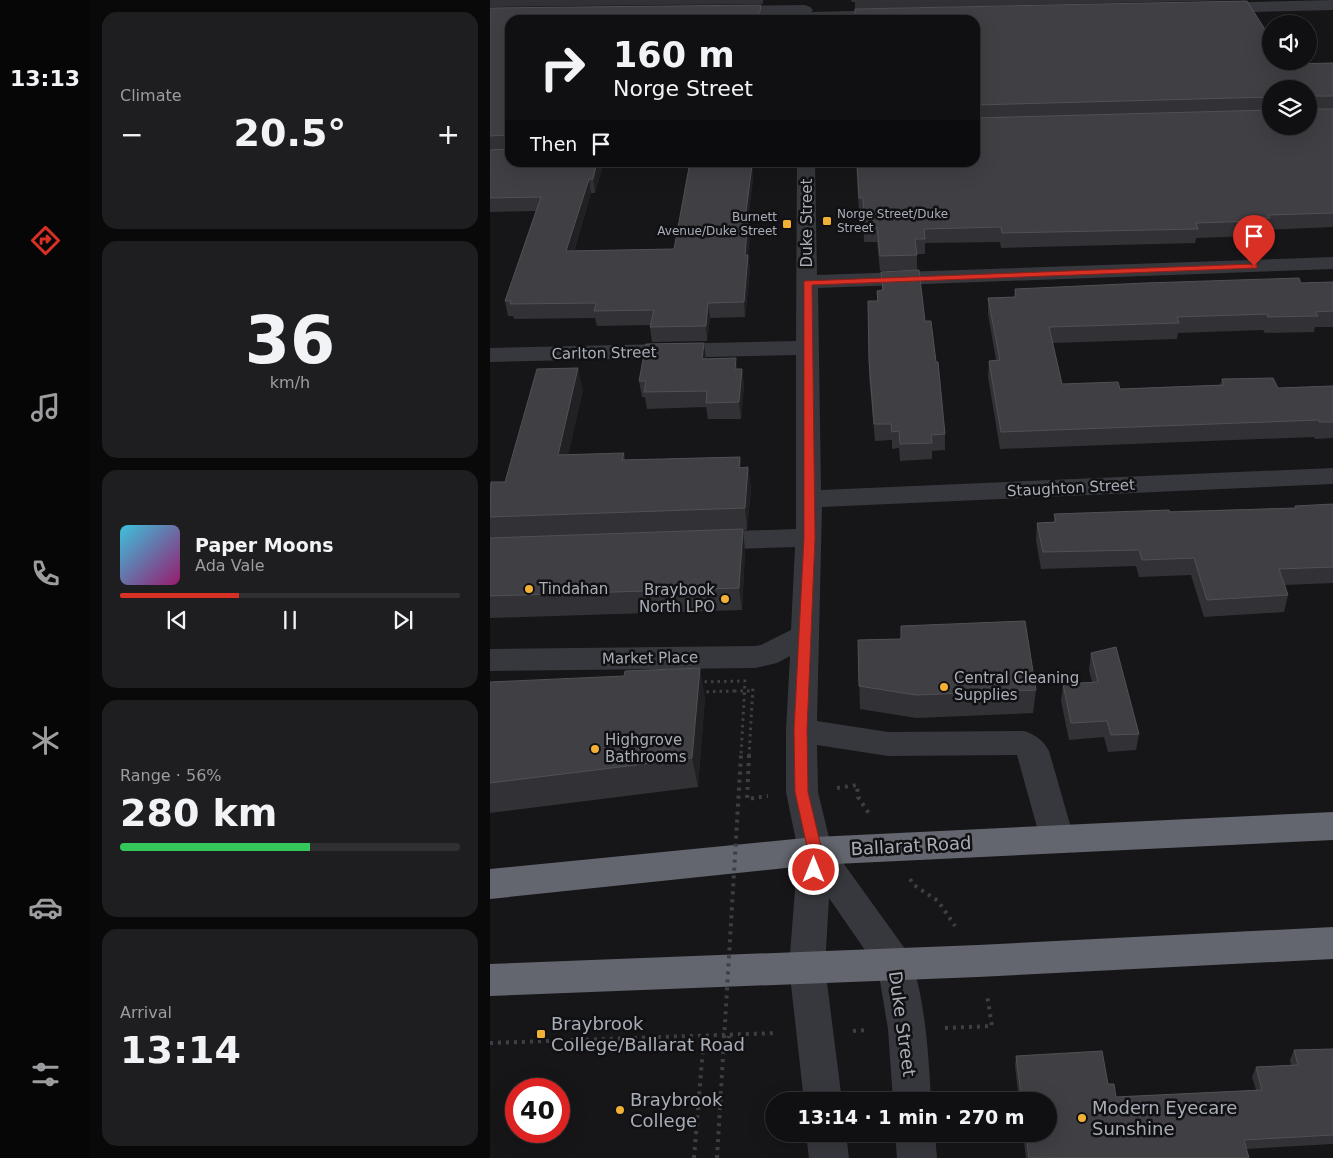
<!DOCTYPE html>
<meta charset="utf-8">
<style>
:root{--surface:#101012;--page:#1e1e20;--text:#f1f3f6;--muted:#9c9d9f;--line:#303032;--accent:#d93025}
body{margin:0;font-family:"DejaVu Sans",sans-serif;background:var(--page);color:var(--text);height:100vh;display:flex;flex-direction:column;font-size:19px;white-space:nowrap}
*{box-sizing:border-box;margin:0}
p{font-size:16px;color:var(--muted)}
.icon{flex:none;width:28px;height:28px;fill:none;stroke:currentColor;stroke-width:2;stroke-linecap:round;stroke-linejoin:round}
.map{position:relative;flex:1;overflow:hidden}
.panel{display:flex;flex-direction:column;gap:12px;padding:12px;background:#09090a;width:400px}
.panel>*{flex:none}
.banner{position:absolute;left:15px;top:15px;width:475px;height:152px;border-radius:15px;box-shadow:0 5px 20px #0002,0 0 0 1px var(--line);background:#101012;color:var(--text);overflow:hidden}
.buttons{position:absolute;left:772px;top:15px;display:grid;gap:10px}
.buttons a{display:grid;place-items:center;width:55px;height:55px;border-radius:50%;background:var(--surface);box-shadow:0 5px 20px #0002,0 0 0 1px var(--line);font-size:25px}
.speed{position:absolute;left:15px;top:1078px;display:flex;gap:10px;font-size:25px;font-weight:700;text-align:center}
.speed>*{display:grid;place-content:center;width:65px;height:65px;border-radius:50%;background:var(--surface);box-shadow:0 5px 20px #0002,0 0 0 1px var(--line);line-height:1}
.speed .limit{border:8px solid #d22;background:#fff;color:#111}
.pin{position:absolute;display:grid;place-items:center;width:42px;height:42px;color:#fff;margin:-51px -21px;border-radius:50% 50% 50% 0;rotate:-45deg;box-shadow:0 0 5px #0007}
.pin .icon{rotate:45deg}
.me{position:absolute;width:55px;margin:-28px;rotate:0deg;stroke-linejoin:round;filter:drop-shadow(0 0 4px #0008)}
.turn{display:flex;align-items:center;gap:18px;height:105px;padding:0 25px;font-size:22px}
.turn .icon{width:65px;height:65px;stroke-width:2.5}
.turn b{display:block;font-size:35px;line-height:42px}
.then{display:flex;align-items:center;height:48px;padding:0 25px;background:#0003;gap:10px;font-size:19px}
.big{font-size:38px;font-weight:800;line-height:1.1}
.panel .card{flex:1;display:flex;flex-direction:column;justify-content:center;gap:8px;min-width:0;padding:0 18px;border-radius:15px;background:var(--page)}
.panel .dial{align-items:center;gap:0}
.dial b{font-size:65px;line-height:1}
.song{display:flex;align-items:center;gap:15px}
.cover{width:60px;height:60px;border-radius:8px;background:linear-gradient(135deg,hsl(190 70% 55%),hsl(320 70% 35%))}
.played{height:5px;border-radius:2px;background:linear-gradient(90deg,var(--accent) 35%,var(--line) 35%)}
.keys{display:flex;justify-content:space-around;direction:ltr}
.heat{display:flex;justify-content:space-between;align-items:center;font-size:28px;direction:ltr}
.charge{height:8px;border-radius:4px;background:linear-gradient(90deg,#34c759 56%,var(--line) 0)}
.trip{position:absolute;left:275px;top:1092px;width:292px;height:50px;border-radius:25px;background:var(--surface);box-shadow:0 5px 20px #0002,0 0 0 1px var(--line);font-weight:800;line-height:50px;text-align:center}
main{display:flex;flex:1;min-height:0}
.dock{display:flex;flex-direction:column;width:90px;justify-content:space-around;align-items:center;background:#060607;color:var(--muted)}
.dock .icon{width:35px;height:35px}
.dock .selected{color:var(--accent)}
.dock b{font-size:22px;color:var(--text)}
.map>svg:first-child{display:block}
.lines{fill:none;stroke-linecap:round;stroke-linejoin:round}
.path-far1{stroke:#3d3f44;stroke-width:3;stroke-dasharray:2.5 4;stroke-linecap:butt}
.path{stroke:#3d3f44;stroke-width:4;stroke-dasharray:3 5;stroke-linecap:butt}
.minor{fill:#37383d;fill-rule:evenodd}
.highway{fill:#63666e;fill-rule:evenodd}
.path-bridge-far1{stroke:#3d3f44;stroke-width:3;stroke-dasharray:2.5 4;stroke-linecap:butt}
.path-bridge{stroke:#3d3f44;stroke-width:4;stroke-dasharray:3 5;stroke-linecap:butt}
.wall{fill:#323236;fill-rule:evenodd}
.shaded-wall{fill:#212124}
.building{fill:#3f3f44;stroke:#4f5156}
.route{fill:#d93025;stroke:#8d1f18}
.poi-dot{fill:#f2b134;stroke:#111113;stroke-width:2}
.labels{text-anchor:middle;stroke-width:5;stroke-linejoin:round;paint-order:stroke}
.far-poi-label{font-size:12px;fill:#a8adb8;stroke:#111113;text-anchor:start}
.street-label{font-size:15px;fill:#a8adb8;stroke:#111113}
.poi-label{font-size:15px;fill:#a8adb8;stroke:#111113;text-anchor:start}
.near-street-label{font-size:18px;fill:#a8adb8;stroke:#111113}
.near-poi-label{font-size:18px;fill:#a8adb8;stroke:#111113;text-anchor:start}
</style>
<main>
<nav class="dock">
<b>13:13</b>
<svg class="icon selected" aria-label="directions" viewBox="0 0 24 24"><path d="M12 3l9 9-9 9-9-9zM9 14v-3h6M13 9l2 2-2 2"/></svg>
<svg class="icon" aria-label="music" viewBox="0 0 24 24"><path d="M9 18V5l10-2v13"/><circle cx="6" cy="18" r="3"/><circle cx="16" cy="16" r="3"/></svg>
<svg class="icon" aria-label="phone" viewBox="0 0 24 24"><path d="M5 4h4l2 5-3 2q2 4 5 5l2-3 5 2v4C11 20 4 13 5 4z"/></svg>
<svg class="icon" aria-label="climate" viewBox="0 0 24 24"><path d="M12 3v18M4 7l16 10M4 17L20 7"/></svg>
<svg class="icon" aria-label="car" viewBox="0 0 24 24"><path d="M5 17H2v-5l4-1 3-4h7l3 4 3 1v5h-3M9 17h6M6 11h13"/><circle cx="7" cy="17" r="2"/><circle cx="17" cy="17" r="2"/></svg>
<svg class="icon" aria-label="filters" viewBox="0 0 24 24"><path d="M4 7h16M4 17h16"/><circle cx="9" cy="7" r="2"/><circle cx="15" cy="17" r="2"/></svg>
</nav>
<section class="panel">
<div class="card"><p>Climate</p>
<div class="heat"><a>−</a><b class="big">20.5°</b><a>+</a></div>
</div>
<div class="card dial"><b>36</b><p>km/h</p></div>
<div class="card">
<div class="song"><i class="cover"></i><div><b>Paper Moons</b><p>Ada Vale</p></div></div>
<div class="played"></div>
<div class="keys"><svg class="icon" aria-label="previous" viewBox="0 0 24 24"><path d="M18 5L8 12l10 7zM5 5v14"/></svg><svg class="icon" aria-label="pause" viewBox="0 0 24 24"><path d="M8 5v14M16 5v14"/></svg><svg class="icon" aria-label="next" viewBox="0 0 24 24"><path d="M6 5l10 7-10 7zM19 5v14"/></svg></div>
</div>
<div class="card"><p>Range · 56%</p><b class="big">280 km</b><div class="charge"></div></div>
<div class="card"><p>Arrival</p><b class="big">13:14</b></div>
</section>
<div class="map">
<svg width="843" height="1158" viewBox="0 0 843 1158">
<rect width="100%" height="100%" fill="#161618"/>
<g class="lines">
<!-- path-far1 -->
<g class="path-far1">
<path d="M 244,691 L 263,691"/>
<path d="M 259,756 L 263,687"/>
</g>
<!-- path -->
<g class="path">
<path d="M 259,755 L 257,799 L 278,796"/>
<path d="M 347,788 L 367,785 L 368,797 L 380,815"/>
<path d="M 420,879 L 424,885 L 448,901 L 465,926"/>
<path d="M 455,1028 L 502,1026 L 497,995"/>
<path d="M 363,1031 L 379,1030"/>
<path d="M 0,1043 L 287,1033"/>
<path d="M 204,1158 L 213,1048 L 238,1047 L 239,1036"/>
</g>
<!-- minor -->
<g class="minor">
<path d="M 843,0 L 843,10 L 724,13 L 719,11 L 716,8 L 719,5 L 724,3 Z"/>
<path d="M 315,5 L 320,7 L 323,10 L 321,12 L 401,10 L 406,12 L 409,15 L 406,18 L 401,20 L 309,20 L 307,17 L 309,15 L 234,16 L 229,14 L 226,11 L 229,8 L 234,6 Z"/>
<path d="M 307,162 L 325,162 L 327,275 L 843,257 L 843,269 L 328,288 L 331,490 L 843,468 L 843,484 L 332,507 L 327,721 L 398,732 L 534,731 C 546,735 553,740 559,751 L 584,838 L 579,848 L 567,852 L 555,848 L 550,838 L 527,755 L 398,756 L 327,745 L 328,792 L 341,846 L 418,953 C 435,991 439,1059 441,1101 L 403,1101 L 398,1029 L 388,969 L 339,898 L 335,967 L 352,1101 L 314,1101 L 299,967 L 308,851 L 296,792 L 296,730 L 300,656 L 287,663 L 265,668 L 0,671 L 0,649 L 265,646 L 271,645 L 301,630 L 305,547 L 216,550 L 207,547 L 203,541 L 207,535 L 216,532 L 306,529 L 306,355 L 0,362 L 0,348 L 306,341 Z"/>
<path d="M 316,1134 L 356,1134 L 359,1158 L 319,1158 Z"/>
<path d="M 405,1134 L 445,1134 L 447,1158 L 407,1158 Z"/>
</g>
<!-- highway -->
<g class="highway">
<path d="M 843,812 L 843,840 L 325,865 L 0,899 L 0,869 L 325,837 Z"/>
<path d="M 843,927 L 843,959 L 488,977 L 0,996 L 0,964 L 488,945 Z"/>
</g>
<!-- path-bridge-far1 -->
<g class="path-bridge-far1">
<path d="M 208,682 L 255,681 L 251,756"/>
<path d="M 210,692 L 244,691"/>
</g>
<!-- path-bridge -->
<path class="path-bridge" d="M 227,1158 L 251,755"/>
</g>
<!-- wall -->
<g class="wall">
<path d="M 0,0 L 273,0 L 273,4 L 0,7 Z"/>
<path d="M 361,0 L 747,0 L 365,9 L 365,2 L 362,2 Z"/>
<path d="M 0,8 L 272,17 L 271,20 L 20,20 L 20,162 L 114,162 L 105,193 L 101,193 L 84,251 L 184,249 L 252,162 L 252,165 L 262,165 L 263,179 L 258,220 L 260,234 L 258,255 L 260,270 L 255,317 L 220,318 L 217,341 L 162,342 L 160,327 L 160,325 L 107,326 L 105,318 L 24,319 L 23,316 L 18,316 L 15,301 L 46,211 L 0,212 L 0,150 L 18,149 L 0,150 Z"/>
<path d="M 485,20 L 804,64 L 843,63 L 843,227 L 777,230 L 777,232 L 762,233 L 761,236 L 706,238 L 705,243 L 511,248 L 510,242 L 435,243 L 435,254 L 427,254 L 427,270 L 390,271 L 387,242 L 374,242 L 373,212 L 369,212 L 366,162 L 485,162 ZM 781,89 L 819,126 L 781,126 Z"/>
<path d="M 391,272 L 435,321 L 455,434 L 455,450 L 442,451 L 442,459 L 410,461 L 409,448 L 402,449 L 402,440 L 385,441 L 379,376 L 378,301 L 387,301 L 387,291 L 392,290 Z"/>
<path d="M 843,282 L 843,327 L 825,327 L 824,332 L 775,333 L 773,330 L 688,333 L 687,339 L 563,343 L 572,384 L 630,389 L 730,385 L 732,379 L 788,388 L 843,386 L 843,438 L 825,439 L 824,437 L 510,449 L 498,377 L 499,361 L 506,360 L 498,314 L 498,298 L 524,297 L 525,289 Z"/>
<path d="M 214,343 L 216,359 L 247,369 L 252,369 L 254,385 L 251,419 L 218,419 L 216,407 L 157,409 L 155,397 L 152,397 L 149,381 Z"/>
<path d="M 93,390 L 78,455 L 134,453 L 135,460 L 250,457 L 251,468 L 258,467 L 261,489 L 257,530 L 253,530 L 255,551 L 252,610 L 0,618 L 0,484 L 15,482 Z"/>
<path d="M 843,504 L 843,583 L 795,585 L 798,595 L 794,612 L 714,617 L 701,575 L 649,577 L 646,566 L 551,569 L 546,540 L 547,523 L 564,522 L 564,514 L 805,508 L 805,506 Z"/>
<path d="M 411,626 L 546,690 L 543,713 L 426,718 L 370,709 L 368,640 L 411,639 Z"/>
<path d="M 601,653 L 649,734 L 646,750 L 618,752 L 614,737 L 579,740 L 571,701 L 573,684 L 602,682 L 599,670 Z"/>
<path d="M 0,682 L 215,697 L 208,787 L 0,813 Z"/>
<path d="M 843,1049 L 843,1144 L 756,1149 L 759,1158 L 536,1158 L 533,1134 L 559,1134 L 559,1101 L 529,1101 L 525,1066 L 526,1056 L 618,1084 L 626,1097 L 766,1090 L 762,1077 L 766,1067 L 801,1065 L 800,1060 L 804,1050 Z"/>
</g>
<!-- shaded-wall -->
<g class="shaded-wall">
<path d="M 271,5 L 271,20 L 269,20 Z"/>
<path d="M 107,162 L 114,162 L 105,193 L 103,179 Z"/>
<path d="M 262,165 L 263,179 L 258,220 L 260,234 L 256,270 L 255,255 L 255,220 Z"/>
<path d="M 99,179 L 101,193 L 79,266 L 76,251 Z"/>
<path d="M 258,255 L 260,270 L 255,317 L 254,302 Z"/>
<path d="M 218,303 L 220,318 L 217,341 L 216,326 Z"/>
<path d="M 214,343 L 216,359 L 212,359 Z"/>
<path d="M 246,358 L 248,374 L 245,369 Z"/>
<path d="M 88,368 L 93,390 L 73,477 L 68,455 Z"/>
<path d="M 252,369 L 254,385 L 251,419 L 249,402 Z"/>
<path d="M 250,457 L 252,478 L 249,468 Z"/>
<path d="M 258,467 L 261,489 L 257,530 L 255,508 Z"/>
<path d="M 253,529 L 255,551 L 252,610 L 249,588 Z"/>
<path d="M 210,668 L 215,697 L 208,787 L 202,758 Z"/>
</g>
<!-- building -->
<g class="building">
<path d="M 757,1 L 781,39 L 781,61 L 803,61 L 804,64 L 843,63 L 843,96 L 821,96 L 821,109 L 843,109 L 843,213 L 778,215 L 780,218 L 762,218 L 764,221 L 706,223 L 708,229 L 512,233 L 511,227 L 434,229 L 435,239 L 425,239 L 427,255 L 390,256 L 387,227 L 374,228 L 373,198 L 369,198 L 367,162 L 485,162 L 485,118 L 781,110 L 781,126 L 819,126 L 819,89 L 781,89 L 781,97 L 485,105 L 485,20 L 365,20 L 365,9 Z"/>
<path d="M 271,5 L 269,20 L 20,20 L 20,162 L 107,162 L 103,179 L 99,179 L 76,251 L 184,249 L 200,162 L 250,162 L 250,165 L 262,165 L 255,220 L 258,219 L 255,255 L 258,255 L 254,302 L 218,303 L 216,326 L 160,327 L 164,310 L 104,311 L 106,303 L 20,304 L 21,301 L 15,301 L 51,197 L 0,198 L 0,150 L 18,149 L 18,135 L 0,136 L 0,8 Z"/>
<path d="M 429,270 L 435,321 L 441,321 L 446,362 L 448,362 L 455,434 L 441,435 L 442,443 L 410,444 L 409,431 L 402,432 L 401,424 L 384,424 L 379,360 L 378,301 L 388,301 L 387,291 L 393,290 L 391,272 Z"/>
<path d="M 809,278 L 811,283 L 843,282 L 843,311 L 825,312 L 828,316 L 778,317 L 777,314 L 687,317 L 689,323 L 559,327 L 572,384 L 628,382 L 630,389 L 734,385 L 732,379 L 783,378 L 788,388 L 843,386 L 843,422 L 829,422 L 829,420 L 511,432 L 499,361 L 510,360 L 498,298 L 526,297 L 525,289 L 655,283 Z"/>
<path d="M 214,343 L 212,359 L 246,358 L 245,369 L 252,369 L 249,402 L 216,403 L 217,391 L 154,392 L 156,381 L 149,381 L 156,344 Z"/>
<path d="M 88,368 L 68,455 L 134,453 L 132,460 L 250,457 L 249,468 L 258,467 L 255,508 L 0,517 L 1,482 L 15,482 L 47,369 Z"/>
<path d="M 843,504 L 843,567 L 789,569 L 798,595 L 717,600 L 704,558 L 652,560 L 649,550 L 553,552 L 547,523 L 566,522 L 564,514 L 679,510 L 680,512 L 806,508 L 805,506 Z"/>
<path d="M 253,529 L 249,588 L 0,596 L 0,538 Z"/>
<path d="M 535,621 L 546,690 L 426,695 L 369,686 L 368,640 L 411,639 L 411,626 Z"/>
<path d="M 626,647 L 649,734 L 621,735 L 617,721 L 581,723 L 573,684 L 608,682 L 601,653 Z"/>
<path d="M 210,668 L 202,758 L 0,783 L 0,682 L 134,676 L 135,671 Z"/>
<path d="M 843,1049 L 843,1135 L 754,1140 L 759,1158 L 539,1158 L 536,1134 L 559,1134 L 559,1101 L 532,1101 L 526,1056 L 612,1051 L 618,1084 L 624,1084 L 626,1097 L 772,1090 L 766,1067 L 808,1065 L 804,1050 Z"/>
</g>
<!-- route -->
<path class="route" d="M 764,264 L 767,264 L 767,268 L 322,285 L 325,538 L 317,730 L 318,792 L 332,851 L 328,875 L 324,876 L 319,875 L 317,870 L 318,851 L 305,792 L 304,730 L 314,538 L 314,281 Z"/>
<!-- markers -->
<g class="poi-dot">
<rect x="332" y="216" width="10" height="10" rx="2.5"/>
<rect x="292" y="219" width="10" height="10" rx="2.5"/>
<circle cx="39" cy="589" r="5"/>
<circle cx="235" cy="599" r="5"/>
<circle cx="454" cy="687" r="5"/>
<circle cx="105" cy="749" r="5"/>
<rect x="46" y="1029" width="10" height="10" rx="2.5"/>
<circle cx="130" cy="1110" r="5"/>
<circle cx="592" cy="1118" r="5"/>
</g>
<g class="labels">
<!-- far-poi labels -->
<g class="far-poi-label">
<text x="347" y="218">Norge Street/Duke<tspan x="347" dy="14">Street</tspan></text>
<text x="287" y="221" text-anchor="end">Burnett<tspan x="287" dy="14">Avenue/Duke Street</tspan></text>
</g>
<!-- street labels -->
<g class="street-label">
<text transform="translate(317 223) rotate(-90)" y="5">Duke Street</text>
<text transform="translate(114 353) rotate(-1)" y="5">Carlton Street</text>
<text transform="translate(581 488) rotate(-3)" y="5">Staughton Street</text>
<text transform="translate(160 658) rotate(-1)" y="5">Market Place</text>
</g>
<!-- poi labels -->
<g class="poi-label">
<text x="49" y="594">Tindahan</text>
<text x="225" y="595" text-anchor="end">Braybook<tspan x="225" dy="17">North LPO</tspan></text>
<text x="464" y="683">Central Cleaning<tspan x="464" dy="17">Supplies</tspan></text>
<text x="115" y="745">Highgrove<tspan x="115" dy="17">Bathrooms</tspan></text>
</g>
<!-- near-street labels -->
<g class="near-street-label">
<text transform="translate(421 846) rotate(-3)" y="6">Ballarat Road</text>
<text transform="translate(412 1024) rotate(82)" y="6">Duke Street</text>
</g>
<!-- near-poi labels -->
<g class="near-poi-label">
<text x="61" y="1030">Braybrook<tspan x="61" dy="21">College/Ballarat Road</tspan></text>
<text x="140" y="1106">Braybrook<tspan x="140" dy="21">College</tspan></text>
<text x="602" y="1114">Modern Eyecare<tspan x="602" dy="21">Sunshine</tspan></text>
</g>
</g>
</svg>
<div class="buttons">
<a><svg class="icon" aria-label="sound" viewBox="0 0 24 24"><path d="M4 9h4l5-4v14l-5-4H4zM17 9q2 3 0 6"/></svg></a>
<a><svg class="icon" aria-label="layers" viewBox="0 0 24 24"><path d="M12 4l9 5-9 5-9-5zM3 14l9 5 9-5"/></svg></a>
</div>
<div class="speed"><div class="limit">40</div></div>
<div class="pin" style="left:764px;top:266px;background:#d93025"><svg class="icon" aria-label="arrive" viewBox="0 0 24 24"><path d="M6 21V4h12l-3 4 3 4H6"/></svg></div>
<svg class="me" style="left:324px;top:870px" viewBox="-20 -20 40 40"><circle r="17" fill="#d93025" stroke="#fff" stroke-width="3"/><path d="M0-11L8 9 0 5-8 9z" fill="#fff"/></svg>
<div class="trip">13:14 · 1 min · 270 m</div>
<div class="banner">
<div class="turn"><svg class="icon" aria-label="right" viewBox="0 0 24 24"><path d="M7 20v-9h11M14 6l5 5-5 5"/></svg><div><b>160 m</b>Norge Street</div></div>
<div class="then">Then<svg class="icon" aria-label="arrive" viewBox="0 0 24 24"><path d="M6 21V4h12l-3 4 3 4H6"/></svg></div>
</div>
</div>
</main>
